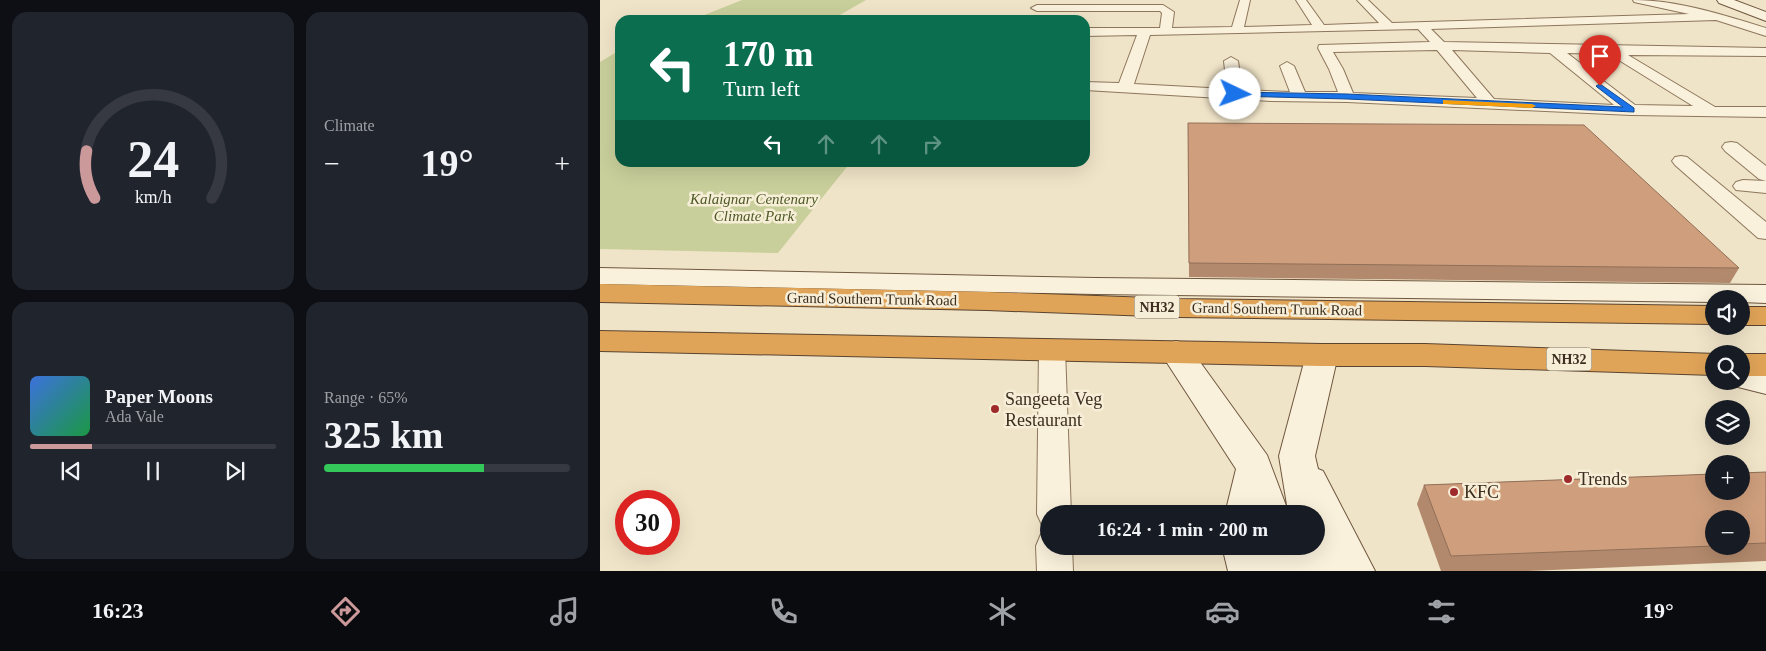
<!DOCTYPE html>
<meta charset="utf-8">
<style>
:root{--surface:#171b24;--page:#20242c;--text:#f1f3f6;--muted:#9ea1a6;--line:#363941;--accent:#cc999b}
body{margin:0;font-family:Georgia,serif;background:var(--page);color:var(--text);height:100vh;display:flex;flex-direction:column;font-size:19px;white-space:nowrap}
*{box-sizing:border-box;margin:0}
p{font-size:16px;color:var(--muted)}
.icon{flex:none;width:28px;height:28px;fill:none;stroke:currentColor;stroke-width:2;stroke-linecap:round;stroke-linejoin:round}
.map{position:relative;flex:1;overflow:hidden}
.side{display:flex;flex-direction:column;gap:12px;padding:12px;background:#0d0f14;width:600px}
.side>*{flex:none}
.top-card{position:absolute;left:15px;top:15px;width:475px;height:152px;border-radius:15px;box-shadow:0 5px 20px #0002;background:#0b6e4f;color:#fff;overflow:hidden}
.fabs{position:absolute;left:1105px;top:290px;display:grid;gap:10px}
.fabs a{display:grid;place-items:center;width:45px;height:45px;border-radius:50%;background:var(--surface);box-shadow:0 5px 20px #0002;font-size:25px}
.speed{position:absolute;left:15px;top:490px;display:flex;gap:10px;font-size:25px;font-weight:700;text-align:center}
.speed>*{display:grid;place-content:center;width:65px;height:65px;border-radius:50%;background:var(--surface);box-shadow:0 5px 20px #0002;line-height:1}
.speed .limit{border:8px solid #d22;background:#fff;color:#111}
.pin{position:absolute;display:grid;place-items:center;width:42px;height:42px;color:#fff;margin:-51px -21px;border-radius:50% 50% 50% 0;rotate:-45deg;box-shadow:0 0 5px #0007}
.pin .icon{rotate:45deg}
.me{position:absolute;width:55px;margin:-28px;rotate:93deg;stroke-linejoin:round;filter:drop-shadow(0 0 4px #0008)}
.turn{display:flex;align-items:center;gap:18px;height:105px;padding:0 25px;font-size:22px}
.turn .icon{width:65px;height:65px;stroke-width:2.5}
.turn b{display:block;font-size:35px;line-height:42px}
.lanes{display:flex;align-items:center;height:48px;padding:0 25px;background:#0003;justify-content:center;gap:25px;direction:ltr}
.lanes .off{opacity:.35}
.big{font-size:38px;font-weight:800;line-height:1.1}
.side .card{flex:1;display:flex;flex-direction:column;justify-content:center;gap:8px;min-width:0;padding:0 18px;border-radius:15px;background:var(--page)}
.side .dial{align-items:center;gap:0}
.dial svg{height:130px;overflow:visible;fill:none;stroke:var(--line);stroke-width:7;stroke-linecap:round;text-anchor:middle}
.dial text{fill:var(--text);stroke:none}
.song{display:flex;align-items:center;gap:15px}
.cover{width:60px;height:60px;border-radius:8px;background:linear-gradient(135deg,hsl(220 70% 55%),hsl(140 70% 35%))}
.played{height:5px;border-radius:2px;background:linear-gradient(90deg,var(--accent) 25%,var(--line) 25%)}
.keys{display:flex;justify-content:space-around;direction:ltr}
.heat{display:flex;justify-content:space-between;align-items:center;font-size:28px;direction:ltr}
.charge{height:8px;border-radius:4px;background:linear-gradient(90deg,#34c759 65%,var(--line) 0)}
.side .tiles{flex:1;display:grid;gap:12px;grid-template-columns:repeat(2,1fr)}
.trip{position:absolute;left:440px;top:505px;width:285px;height:50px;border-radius:25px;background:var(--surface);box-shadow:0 5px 20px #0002;font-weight:800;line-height:50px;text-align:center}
.dock{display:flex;height:80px;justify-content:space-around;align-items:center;background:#090b0e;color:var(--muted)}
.dock .icon{width:35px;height:35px}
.dock .on{color:var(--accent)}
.dock b{font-size:22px;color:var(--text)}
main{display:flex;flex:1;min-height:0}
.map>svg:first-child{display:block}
.green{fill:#c9cf9b}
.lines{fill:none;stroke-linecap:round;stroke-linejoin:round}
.street-casing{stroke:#8d765c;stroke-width:2}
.secondary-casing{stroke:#6f573f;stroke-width:2}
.highway-casing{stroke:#5b4430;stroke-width:2}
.street{fill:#faf1dc;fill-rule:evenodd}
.secondary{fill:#faf1dc;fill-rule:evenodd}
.highway{fill:#e0a458;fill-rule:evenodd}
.wall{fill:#b2896c;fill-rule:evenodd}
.building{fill:#cf9f7d;stroke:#916f58}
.route{fill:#1a73e8;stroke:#114b97}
.slow{fill:#f59e0b}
.poi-dot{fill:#9e2a2b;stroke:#f7eed8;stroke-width:2}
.labels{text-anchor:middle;stroke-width:5;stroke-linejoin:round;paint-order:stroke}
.shield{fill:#f7eed8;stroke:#756857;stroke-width:1}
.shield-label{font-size:14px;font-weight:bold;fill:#3d2e20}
.park-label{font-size:15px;font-style:italic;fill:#4d5a26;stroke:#f7eed8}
.street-label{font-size:15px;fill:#3d2e20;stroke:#f7eed8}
.near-poi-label{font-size:18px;fill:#3d2e20;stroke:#f7eed8;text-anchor:start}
</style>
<main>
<section class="side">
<div class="tiles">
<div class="card dial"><svg viewBox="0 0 100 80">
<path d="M14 69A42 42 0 1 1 86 69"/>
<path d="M14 69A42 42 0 0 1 9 40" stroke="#cc999b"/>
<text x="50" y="56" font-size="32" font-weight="700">24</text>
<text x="50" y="72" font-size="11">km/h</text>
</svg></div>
<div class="card"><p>Climate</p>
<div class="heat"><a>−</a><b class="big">19°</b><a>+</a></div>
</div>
<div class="card">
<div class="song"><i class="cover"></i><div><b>Paper Moons</b><p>Ada Vale</p></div></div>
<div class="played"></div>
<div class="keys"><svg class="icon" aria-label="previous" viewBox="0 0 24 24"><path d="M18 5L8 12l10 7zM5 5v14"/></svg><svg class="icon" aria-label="pause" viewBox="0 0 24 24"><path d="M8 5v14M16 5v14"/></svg><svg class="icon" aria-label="next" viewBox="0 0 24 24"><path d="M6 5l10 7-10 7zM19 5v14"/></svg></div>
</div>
<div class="card"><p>Range · 65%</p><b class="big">325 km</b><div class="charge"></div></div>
</div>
</section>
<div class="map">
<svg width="1166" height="571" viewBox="0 0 1166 571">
<rect width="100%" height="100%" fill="#f0e4c8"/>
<!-- green -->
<g class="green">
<path d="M 142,0 L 266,0 L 231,20 L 92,20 Z"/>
<path d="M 20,50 L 20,162 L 250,163 L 178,253 L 0,249 L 0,62 Z"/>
</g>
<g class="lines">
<defs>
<g id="street">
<path d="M 640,0 L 650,0 L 644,27 L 712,25 L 696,0 L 706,0 L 724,25 L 779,23 L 757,0 L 768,0 L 792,23 L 1089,14 L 1034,2 L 1033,0 C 1078,0 1123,15 1166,28 L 1166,36 L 1116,20 L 831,29 L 844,42 L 1166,48 L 1166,56 L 1028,55 L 1115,107 L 1166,107 L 1166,117 L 1031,115 L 747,102 L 671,101 L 485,90 L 485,82 L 519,83 L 537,35 L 485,36 L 485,28 L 560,28 L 562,13 L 560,11 L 437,11 L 431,8 L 437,5 L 563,5 L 574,12 L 572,28 L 632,27 ZM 818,29 L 830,42 L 719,45 L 718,48 L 729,69 L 738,92 L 705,92 L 694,66 L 687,62 L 680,66 L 690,92 L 642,90 L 638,61 L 631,57 L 624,61 L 627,89 L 534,84 L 550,35 ZM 837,50 L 877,98 L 753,93 L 743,69 L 733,52 ZM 852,50 L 950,53 L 1014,105 L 894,99 ZM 967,53 L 1009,54 L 1093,106 L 1035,105 Z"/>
<path d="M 1131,142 L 1137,143 L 1166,166 L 1166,181 L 1159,179 L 1125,151 L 1122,147 L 1125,143 Z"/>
<path d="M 1081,156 L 1087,157 L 1166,222 L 1166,239 L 1158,238 L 1075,165 L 1072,161 L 1075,157 Z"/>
<path d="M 1143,180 L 1166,181 L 1166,193 L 1136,190 L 1133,186 L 1136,182 Z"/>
<path d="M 452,340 L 461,342 L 465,349 L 471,514 L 449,514 L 449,527 L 442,525 L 437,514 L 439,349 L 443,342 Z"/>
<path d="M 449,532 L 449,546 L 472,546 L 473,571 L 437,571 L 436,546 L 441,534 Z"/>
</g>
<g id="secondary">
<path d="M 1117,0 L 1134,0 L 1166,12 L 1166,21 L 1119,3 Z"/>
<path d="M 0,268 L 496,278 L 1166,285 L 1166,303 L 1141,302 L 1141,299 L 1114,299 L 1114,302 L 496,294 L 0,284 Z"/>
<path d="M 576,341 L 587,344 L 667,455 L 688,511 L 679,456 L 706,355 L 711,347 L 722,344 L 733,347 L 738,355 L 715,456 L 718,469 L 723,471 L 775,571 L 628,571 L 622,546 L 716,546 L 716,514 L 625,514 L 636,469 L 560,352 L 565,344 Z"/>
<path d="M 1141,365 L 1166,370 L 1166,394 L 1130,385 L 1127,381 L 1141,381 Z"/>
</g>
<g id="highway">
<path d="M 0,284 L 387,292 L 578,299 L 1114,306 L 1114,324 L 578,317 L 387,310 L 0,302 Z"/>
<rect x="1141" y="307" width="25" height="18"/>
<path d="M 0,331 L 722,344 L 825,344 L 1117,354 L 1114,354 L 1114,375 L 825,366 L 722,366 L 0,351 Z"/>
<rect x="1141" y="354" width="25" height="22"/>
</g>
</defs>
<!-- street casing -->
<use href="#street" class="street-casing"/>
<!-- secondary casing -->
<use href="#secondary" class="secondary-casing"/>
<!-- highway casing -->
<use href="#highway" class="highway-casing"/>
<!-- street -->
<use href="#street" class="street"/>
<!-- secondary -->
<use href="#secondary" class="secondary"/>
<!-- highway -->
<use href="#highway" class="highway"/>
</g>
<!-- wall -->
<g class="wall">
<path d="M 588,123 L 1139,268 L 1130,283 L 589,277 Z"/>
<path d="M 1166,472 L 1166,561 L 928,571 L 841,571 L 817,504 L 824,485 ZM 1114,519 L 1141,519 L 1141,546 L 1114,546 Z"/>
</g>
<!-- building -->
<g class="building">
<path d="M 588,123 L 984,125 L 1139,268 L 589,263 Z"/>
<path d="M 1166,472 L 1166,543 L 1141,544 L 1141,519 L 1114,519 L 1114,546 L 851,556 L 824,485 L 1114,474 L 1114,491 L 1141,491 L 1141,473 Z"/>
</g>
<!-- route -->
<path class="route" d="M 1000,84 L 1034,108 L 1034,112 L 747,99 L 635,96 L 632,94 L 635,92 L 747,94 L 1023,107 L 997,87 L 996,86 Z"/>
<!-- slow -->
<path class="slow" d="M 843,100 L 932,104 L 936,106 L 932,108 L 845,104 L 843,104 Z"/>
<!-- markers -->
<g class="poi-dot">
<circle cx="395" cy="409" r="5"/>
<circle cx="968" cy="479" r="5"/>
<circle cx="854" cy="492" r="5"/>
</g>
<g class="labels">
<!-- shield labels -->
<g class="shield">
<rect x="534.5" y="295.5" width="45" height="23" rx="4"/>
<rect x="946.5" y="347.5" width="45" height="23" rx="4"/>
</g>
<g class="shield-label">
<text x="557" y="312">NH32</text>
<text x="969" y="364">NH32</text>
</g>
<!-- park labels -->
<g class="park-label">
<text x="154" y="204">Kalaignar Centenary<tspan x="154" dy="17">Climate Park</tspan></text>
</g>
<!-- street labels -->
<g class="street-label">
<text transform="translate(272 299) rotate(1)" y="5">Grand Southern Trunk Road</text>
<text transform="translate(677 309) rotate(1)" y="5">Grand Southern Trunk Road</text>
</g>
<!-- near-poi labels -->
<g class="near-poi-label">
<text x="405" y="405">Sangeeta Veg<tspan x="405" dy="21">Restaurant</tspan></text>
<text x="978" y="485">Trends</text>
<text x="864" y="498">KFC</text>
</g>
</g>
</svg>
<div class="fabs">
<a><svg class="icon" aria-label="sound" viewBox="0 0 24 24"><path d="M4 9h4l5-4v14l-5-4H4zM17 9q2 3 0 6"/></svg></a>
<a><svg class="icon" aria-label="search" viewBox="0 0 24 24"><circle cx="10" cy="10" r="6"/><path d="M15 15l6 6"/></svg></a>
<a><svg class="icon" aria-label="layers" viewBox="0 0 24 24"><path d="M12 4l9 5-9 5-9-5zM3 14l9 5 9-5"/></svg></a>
<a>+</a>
<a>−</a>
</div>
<div class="speed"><div class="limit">30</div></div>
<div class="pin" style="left:1000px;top:86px;background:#d93025"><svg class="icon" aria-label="arrive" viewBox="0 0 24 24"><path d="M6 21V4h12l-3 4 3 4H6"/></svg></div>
<svg class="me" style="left:635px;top:94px" viewBox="-20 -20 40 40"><circle r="19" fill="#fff"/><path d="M0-13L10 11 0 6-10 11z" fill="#1a73e8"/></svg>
<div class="trip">16:24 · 1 min · 200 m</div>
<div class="top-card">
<div class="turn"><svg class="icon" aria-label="left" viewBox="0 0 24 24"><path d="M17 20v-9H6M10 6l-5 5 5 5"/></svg><div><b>170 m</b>Turn left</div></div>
<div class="lanes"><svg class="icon" aria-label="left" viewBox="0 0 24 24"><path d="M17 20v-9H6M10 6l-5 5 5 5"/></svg><svg class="icon off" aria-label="ahead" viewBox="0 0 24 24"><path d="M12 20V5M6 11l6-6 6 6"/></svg><svg class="icon off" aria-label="ahead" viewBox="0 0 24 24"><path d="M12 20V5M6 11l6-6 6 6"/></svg><svg class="icon off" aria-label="right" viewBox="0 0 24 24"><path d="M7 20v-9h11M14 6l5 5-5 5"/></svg></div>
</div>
</div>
</main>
<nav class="dock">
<b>16:23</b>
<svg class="icon on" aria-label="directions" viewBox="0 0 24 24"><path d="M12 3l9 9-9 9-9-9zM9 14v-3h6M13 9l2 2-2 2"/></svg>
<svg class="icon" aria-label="music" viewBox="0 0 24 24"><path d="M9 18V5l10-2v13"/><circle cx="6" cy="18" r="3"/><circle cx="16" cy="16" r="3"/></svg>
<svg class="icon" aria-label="phone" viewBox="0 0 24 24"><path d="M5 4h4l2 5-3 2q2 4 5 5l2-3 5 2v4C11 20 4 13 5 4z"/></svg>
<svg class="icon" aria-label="climate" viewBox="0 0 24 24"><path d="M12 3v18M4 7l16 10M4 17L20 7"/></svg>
<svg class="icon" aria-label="car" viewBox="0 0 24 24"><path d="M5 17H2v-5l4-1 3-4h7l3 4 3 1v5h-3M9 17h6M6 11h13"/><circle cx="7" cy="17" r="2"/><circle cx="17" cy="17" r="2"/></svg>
<svg class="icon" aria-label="filters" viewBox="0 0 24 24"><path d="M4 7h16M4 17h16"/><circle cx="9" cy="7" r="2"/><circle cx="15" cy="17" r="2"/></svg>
<b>19°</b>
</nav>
